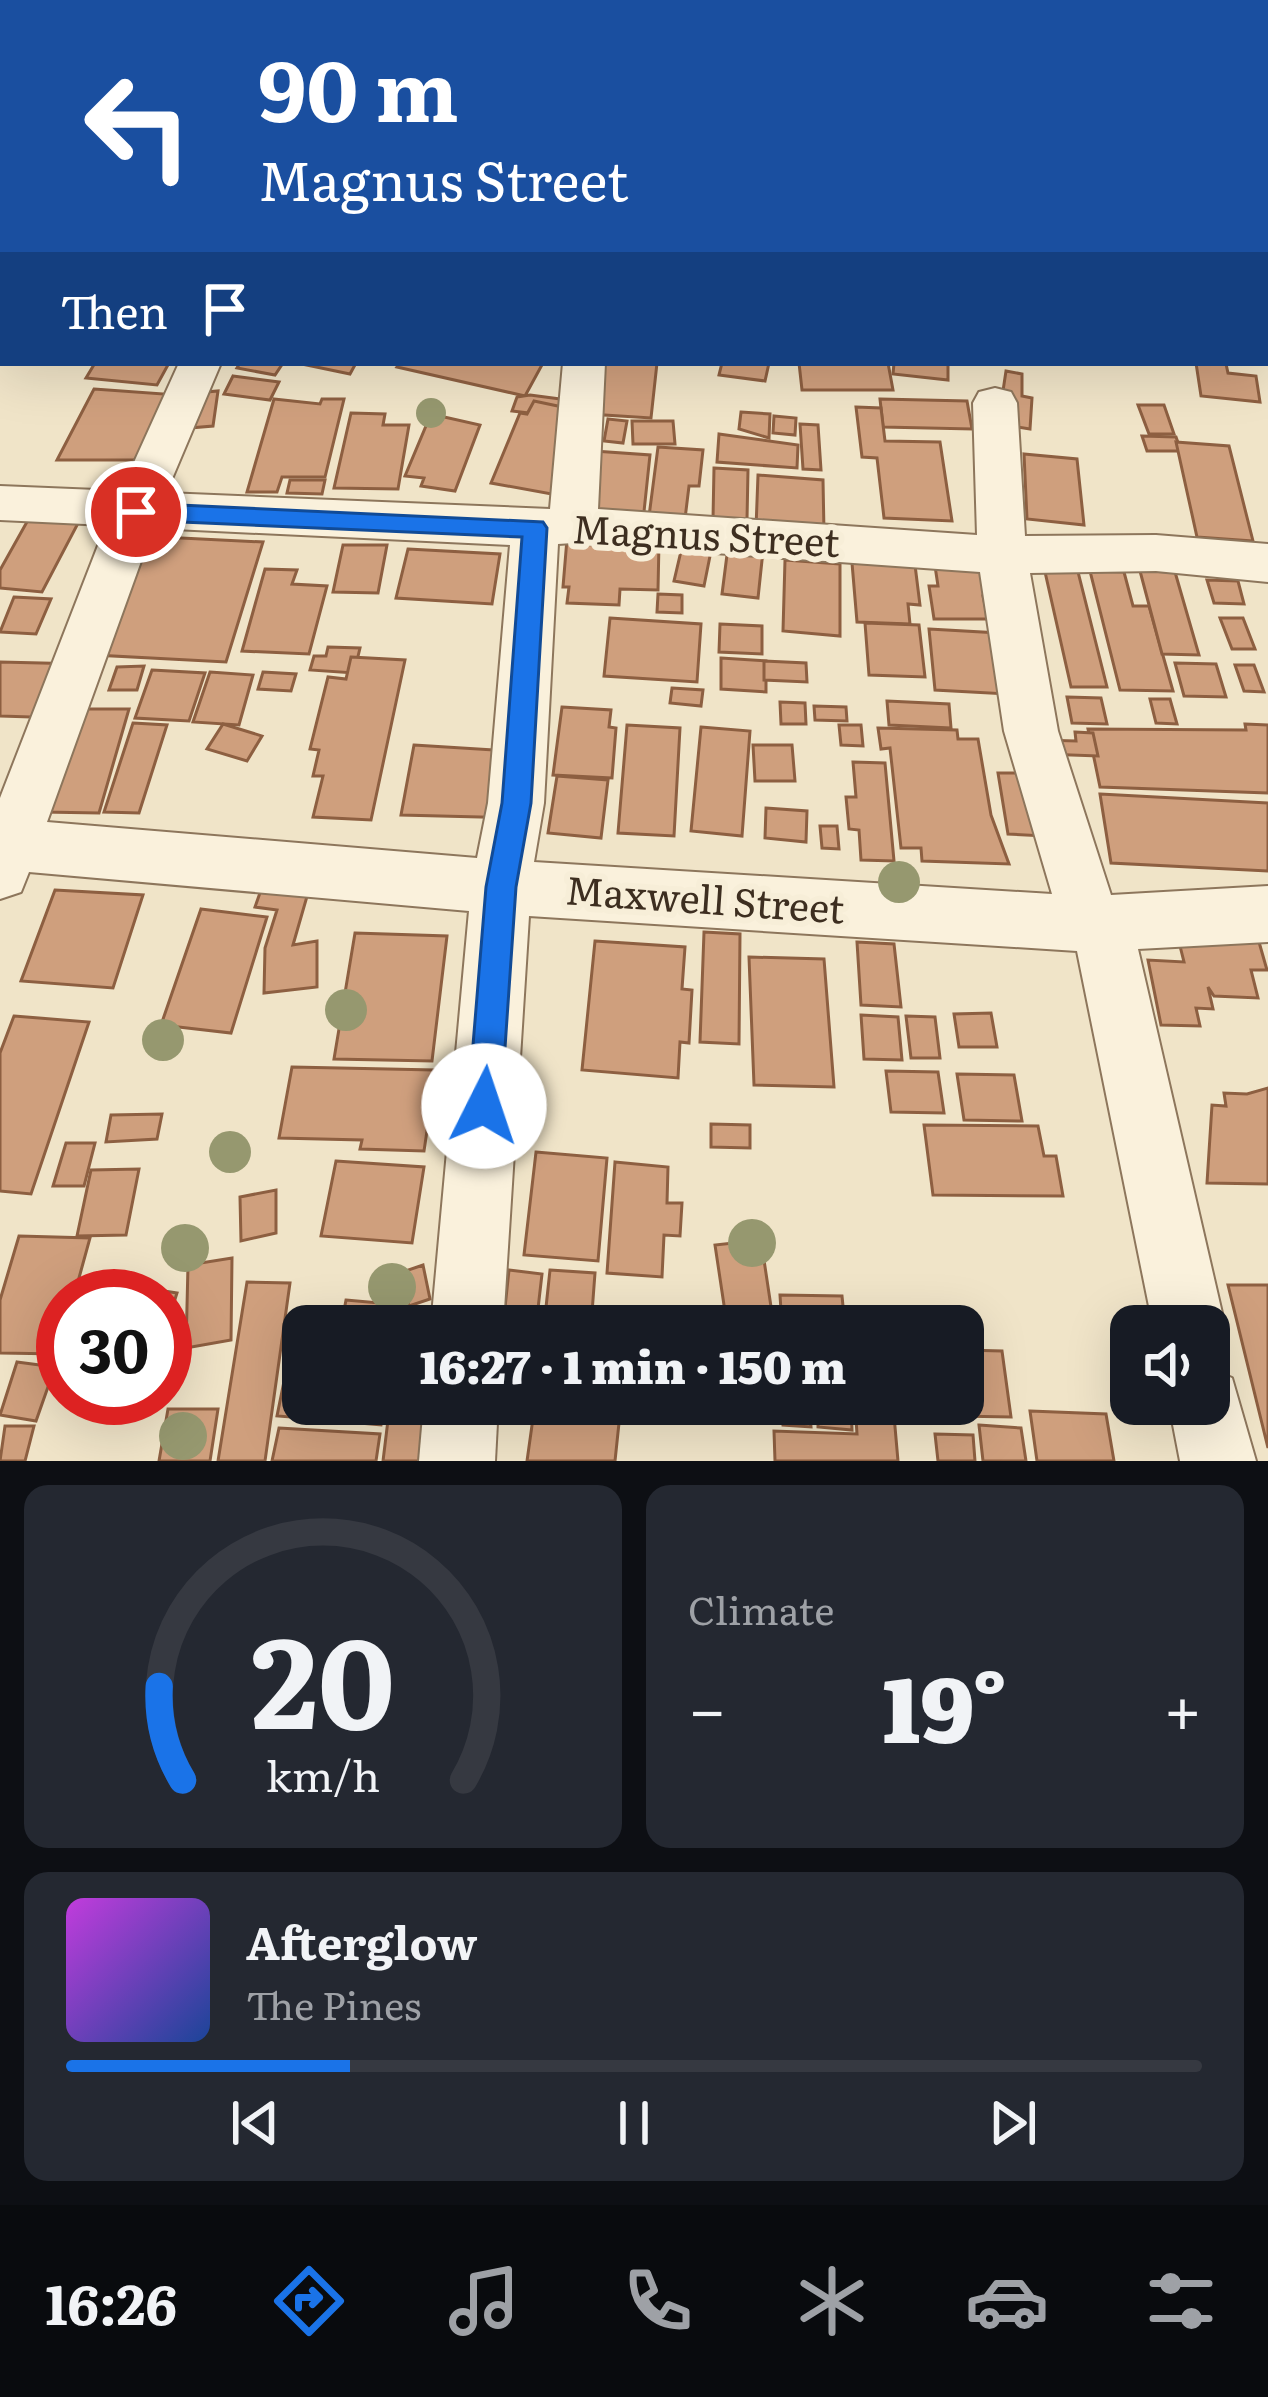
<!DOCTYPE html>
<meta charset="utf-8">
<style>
:root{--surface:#171b24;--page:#242831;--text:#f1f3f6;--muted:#9ea1a6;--line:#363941;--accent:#1a73e8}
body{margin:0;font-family:Literata,serif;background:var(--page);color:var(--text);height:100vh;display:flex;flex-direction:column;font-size:45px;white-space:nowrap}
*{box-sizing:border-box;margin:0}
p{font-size:39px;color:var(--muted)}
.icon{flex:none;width:66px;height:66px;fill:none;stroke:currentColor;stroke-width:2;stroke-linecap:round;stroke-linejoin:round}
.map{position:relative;height:1461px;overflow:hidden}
.details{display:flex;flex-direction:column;gap:24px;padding:24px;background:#0d0f14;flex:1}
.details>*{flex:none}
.banner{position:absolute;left:0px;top:0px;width:1269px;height:366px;box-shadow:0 12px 48px #0002;background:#1a4fa0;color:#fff;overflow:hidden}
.controls{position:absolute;left:1110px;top:1305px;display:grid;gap:24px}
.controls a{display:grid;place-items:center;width:120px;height:120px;border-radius:24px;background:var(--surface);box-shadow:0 12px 48px #0002;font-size:60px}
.speed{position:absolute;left:36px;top:1269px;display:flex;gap:24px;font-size:60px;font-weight:700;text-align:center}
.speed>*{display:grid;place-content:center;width:156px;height:156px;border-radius:50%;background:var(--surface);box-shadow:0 12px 48px #0002;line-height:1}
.speed .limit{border:18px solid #d22;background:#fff;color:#111}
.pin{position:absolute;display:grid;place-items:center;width:102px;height:102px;color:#fff;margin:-51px;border:6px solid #fff;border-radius:50%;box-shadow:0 3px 12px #0007}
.me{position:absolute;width:132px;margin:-66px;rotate:4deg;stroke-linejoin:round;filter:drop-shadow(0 0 9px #0008)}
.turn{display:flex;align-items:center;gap:42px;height:252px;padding:0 60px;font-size:54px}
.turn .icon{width:156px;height:156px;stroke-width:2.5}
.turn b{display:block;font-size:84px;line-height:102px}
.then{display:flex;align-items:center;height:114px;padding:0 60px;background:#0003;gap:24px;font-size:45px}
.big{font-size:90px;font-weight:800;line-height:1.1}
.details .card{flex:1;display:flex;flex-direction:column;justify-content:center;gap:18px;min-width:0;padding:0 42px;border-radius:24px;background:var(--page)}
.details .dial{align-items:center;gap:0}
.dial svg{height:312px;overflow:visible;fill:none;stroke:var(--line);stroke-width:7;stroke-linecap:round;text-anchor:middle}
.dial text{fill:var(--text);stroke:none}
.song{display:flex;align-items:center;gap:36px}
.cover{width:144px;height:144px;border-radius:18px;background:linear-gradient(135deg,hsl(290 70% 55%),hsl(220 70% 35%))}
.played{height:12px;border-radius:6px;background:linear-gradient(90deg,var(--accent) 25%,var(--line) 25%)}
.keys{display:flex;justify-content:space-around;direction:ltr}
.heat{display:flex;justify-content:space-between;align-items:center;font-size:66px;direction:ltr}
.details .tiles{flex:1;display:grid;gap:24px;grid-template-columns:1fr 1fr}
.card:last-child{grid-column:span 2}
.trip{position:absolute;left:282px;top:1305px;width:702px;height:120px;border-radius:24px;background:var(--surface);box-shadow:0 12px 48px #0002;font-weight:800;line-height:120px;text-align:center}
.tabs{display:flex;height:192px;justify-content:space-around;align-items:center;background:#090b0e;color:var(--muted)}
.tabs .icon{width:84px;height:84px}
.tabs .on{color:var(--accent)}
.tabs b{font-size:54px;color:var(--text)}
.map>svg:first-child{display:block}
.building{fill:#cf9f7d;stroke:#8d5f41;stroke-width:3}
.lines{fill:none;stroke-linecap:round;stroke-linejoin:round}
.street-casing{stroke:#8d765c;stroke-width:4}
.street{fill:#faf1dc;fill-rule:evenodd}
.tree{fill:#96986f}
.route{fill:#1a73e8;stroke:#114b97;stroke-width:3}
.labels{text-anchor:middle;stroke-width:12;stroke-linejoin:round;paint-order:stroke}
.street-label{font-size:39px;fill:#3d2e20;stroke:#f7eed8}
</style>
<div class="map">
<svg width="1268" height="1461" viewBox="0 0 1268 1461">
<rect width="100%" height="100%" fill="#f0e4c8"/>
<!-- building -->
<g class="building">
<path d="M 920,0 L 1047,0 L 1049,3 L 921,3 Z"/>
<path d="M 95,363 L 169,363 L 157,385 L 86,378 Z"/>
<path d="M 240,363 L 283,363 L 275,375 L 237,368 Z"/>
<path d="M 297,363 L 356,363 L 350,374 Z"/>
<path d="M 400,363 L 543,363 L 525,396 L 397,367 Z"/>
<path d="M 597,363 L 657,363 L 651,418 L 589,414 Z"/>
<path d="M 722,363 L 769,363 L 765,381 L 719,375 Z"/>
<path d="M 799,363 L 888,363 L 893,390 L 802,390 Z"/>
<path d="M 894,363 L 948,363 L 948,380 L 893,374 Z"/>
<path d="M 1196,363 L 1226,364 L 1228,373 L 1256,376 L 1260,402 L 1201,396 Z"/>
<path d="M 1006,371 L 1022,374 L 1022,396 L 1032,398 L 1030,429 L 998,424 Z"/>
<path d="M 233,376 L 279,382 L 270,400 L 224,394 Z"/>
<path d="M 94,389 L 178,395 L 148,460 L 57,460 Z"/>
<path d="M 218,391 L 213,426 L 177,429 L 183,394 Z"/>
<path d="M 530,395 L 568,400 L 563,417 L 512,411 L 517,397 Z"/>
<path d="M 274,399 L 320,404 L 322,399 L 344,399 L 325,477 L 282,477 L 277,492 L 247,492 Z"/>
<path d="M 880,399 L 967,401 L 972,429 L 883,427 Z"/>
<path d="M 534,401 L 572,409 L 568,497 L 491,483 L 520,413 L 527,414 Z"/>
<path d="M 1138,405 L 1164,405 L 1174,434 L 1149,434 Z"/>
<path d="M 856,407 L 881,408 L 885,441 L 940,442 L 952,521 L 884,518 L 877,458 L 862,457 Z"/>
<path d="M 741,412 L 770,414 L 769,438 L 739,429 Z"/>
<path d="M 351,413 L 385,414 L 383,425 L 409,425 L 398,489 L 334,488 Z"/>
<path d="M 431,414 L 480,425 L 455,491 L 421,486 L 424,478 L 405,476 Z"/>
<path d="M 774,416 L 796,418 L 795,435 L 773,433 Z"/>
<path d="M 608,419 L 627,421 L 623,443 L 604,441 Z"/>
<path d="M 632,421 L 673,421 L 675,444 L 633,444 Z"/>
<path d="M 800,424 L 818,425 L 821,470 L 803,469 Z"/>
<path d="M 719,434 L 798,445 L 797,468 L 717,462 Z"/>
<path d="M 1142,436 L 1176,437 L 1181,451 L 1147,451 Z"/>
<path d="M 1176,442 L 1229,446 L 1253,541 L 1197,537 Z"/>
<path d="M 658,447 L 703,450 L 699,486 L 689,486 L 684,527 L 648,524 Z"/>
<path d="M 594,451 L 650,455 L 643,521 L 585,518 Z"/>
<path d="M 1024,454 L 1077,459 L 1084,525 L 1027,519 Z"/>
<path d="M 714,468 L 748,470 L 747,520 L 713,519 Z"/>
<path d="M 758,475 L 823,480 L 824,532 L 756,528 Z"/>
<path d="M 290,480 L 325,480 L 322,494 L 287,493 Z"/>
<path d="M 37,504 L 86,508 L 42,592 L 0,588 L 0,570 Z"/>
<path d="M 141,536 L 263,542 L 226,662 L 95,655 Z"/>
<path d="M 567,539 L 659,542 L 658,590 L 620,589 L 619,605 L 567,603 L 569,587 L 563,587 Z"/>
<path d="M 343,545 L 387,545 L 378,593 L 333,592 Z"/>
<path d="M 682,547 L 711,551 L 704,586 L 674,581 Z"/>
<path d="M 728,547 L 763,551 L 758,598 L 722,594 Z"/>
<path d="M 408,549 L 500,554 L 492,604 L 396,598 Z"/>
<path d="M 785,560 L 840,564 L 840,636 L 783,631 Z"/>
<path d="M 852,563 L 915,565 L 920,605 L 908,604 L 910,624 L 857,622 Z"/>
<path d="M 1043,563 L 1076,564 L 1107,687 L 1071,687 Z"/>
<path d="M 935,566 L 985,567 L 991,596 L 983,596 L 988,619 L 934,619 L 929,586 L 938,586 Z"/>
<path d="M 265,569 L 297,570 L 292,584 L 327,586 L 309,654 L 242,651 Z"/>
<path d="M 1090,571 L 1124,572 L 1133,606 L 1149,606 L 1173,691 L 1120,690 Z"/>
<path d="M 1140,571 L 1175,572 L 1199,655 L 1162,654 Z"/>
<path d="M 1207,580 L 1238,581 L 1244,604 L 1214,603 Z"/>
<path d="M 658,594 L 682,595 L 682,613 L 657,612 Z"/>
<path d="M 14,597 L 51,599 L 36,634 L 0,632 Z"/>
<path d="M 610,618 L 701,624 L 697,682 L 604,676 Z"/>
<path d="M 1220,618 L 1243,618 L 1255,649 L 1232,649 Z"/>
<path d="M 865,623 L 919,625 L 925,677 L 869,675 Z"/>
<path d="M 720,624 L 762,626 L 762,654 L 719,652 Z"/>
<path d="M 929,629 L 999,633 L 1007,694 L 935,690 Z"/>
<path d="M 328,647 L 360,648 L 354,673 L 310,670 L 314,656 L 326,656 Z"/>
<path d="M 351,657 L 405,660 L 371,820 L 313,817 L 323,776 L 313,776 L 319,750 L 310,749 L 328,677 L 346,679 Z"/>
<path d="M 721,658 L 766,661 L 766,692 L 721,689 Z"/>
<path d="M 764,661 L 806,663 L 807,682 L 764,680 Z"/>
<path d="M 0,662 L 82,664 L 62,718 L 0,716 Z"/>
<path d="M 1175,663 L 1216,664 L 1226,697 L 1184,696 Z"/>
<path d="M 1235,665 L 1254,665 L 1264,692 L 1244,691 Z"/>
<path d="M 144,666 L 137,690 L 109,690 L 117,667 Z"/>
<path d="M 152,670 L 205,673 L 189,721 L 135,718 Z"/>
<path d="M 210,672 L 253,675 L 239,725 L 193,722 Z"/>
<path d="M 263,672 L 296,674 L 291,691 L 258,689 Z"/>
<path d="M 672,688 L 703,690 L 701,706 L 670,703 Z"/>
<path d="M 1067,697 L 1101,698 L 1107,724 L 1072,723 Z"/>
<path d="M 1150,699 L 1170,699 L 1177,724 L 1156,723 Z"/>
<path d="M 887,701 L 949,704 L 951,728 L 889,725 Z"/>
<path d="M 780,702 L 805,703 L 806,724 L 781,724 Z"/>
<path d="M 814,706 L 846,707 L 847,721 L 815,720 Z"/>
<path d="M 562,707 L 611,710 L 609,727 L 616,728 L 612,778 L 553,775 Z"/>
<path d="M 76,709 L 129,709 L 99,813 L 43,812 Z"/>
<path d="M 133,723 L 167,725 L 139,813 L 104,812 Z"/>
<path d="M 223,724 L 262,736 L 247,761 L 207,749 Z"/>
<path d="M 1245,724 L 1268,725 L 1268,793 L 1100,787 L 1088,729 L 1246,730 Z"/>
<path d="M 627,725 L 680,728 L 674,836 L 618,833 Z"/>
<path d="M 839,725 L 861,725 L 863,746 L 841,745 Z"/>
<path d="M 701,727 L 750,731 L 742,836 L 691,831 Z"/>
<path d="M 878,728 L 957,730 L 958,739 L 978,739 L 991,815 L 1009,864 L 922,861 L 921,848 L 901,848 L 890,748 L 881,749 Z"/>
<path d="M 1075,732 L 1093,733 L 1098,756 L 1044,754 L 1042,740 L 1076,741 Z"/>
<path d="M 414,745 L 524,752 L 517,818 L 401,815 Z"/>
<path d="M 753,745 L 792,745 L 795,781 L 755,781 Z"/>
<path d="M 853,762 L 885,763 L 894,861 L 861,860 L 859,830 L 849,829 L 846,797 L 856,797 Z"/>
<path d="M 998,773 L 1032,773 L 1044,836 L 1008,834 Z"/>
<path d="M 557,776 L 608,780 L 601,838 L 548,833 Z"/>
<path d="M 1100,794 L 1268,803 L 1268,871 L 1111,863 Z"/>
<path d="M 766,808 L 807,811 L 806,842 L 765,838 Z"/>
<path d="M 820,826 L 837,826 L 839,849 L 822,848 Z"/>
<path d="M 55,890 L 143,895 L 113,988 L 21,981 Z"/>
<path d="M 261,890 L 308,893 L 293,945 L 317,941 L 317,987 L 264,993 L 265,948 L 277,910 L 255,907 Z"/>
<path d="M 201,909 L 267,917 L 231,1033 L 161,1025 Z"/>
<path d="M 704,932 L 740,934 L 739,1044 L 700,1042 Z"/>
<path d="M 355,933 L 447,936 L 432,1061 L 334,1059 Z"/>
<path d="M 595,941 L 685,947 L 682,989 L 692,990 L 689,1043 L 680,1042 L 678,1078 L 582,1070 Z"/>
<path d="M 857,942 L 894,944 L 901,1007 L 861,1005 Z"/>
<path d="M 1259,942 L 1267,970 L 1251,970 L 1258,998 L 1214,996 L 1208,987 L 1213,1009 L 1196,1008 L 1200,1026 L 1161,1025 L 1148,960 L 1184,962 L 1180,946 Z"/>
<path d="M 749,957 L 824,959 L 834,1087 L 754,1085 Z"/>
<path d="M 991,1013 L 997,1047 L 959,1047 L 954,1014 Z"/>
<path d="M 861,1015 L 898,1017 L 902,1060 L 864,1059 Z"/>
<path d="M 14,1016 L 89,1022 L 31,1194 L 0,1191 L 0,1053 Z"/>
<path d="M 906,1016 L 935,1017 L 940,1058 L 911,1058 Z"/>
<path d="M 292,1067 L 434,1070 L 433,1077 L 440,1078 L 437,1104 L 431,1104 L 424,1151 L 360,1149 L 362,1140 L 279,1138 Z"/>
<path d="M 886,1071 L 938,1072 L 944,1113 L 891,1112 Z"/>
<path d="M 957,1074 L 1014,1075 L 1022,1121 L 964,1120 Z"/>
<path d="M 1268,1088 L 1268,1184 L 1207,1183 L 1212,1105 L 1226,1106 L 1224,1093 L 1247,1094 Z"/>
<path d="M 162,1114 L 157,1139 L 106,1142 L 111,1115 Z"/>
<path d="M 711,1124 L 750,1125 L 750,1148 L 711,1147 Z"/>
<path d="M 924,1125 L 1038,1126 L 1044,1156 L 1056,1156 L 1063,1196 L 933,1195 Z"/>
<path d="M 66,1143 L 95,1143 L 84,1186 L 53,1186 Z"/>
<path d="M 536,1152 L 607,1158 L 598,1261 L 524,1255 Z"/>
<path d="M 336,1161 L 424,1167 L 412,1243 L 321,1236 Z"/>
<path d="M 615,1162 L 668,1167 L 667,1203 L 682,1203 L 680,1236 L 664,1235 L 662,1277 L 607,1273 Z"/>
<path d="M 139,1169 L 126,1235 L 77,1236 L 91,1170 Z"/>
<path d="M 276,1190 L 276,1233 L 241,1241 L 240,1197 Z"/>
<path d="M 19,1236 L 90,1238 L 74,1296 L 63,1296 L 59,1354 L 0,1353 L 0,1300 Z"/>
<path d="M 761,1240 L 773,1320 L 727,1325 L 715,1245 Z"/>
<path d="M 232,1258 L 231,1340 L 186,1348 L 188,1265 Z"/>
<path d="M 423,1265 L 430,1299 L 409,1306 L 404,1289 L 391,1293 L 388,1277 Z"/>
<path d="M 509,1270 L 542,1274 L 536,1326 L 503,1326 Z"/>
<path d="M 550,1270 L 595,1273 L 591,1326 L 544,1326 Z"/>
<path d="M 247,1282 L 290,1283 L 265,1461 L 218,1461 Z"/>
<path d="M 1228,1285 L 1268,1285 L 1268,1448 Z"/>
<path d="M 132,1286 L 177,1293 L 165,1331 L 165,1296 L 129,1296 Z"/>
<path d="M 780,1295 L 842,1296 L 845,1326 L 782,1326 Z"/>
<path d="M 346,1300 L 402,1305 L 398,1326 L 341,1326 Z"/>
<path d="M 963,1350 L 1002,1351 L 1011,1417 L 956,1416 L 954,1404 L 963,1404 Z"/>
<path d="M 290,1352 L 303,1354 L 303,1404 L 319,1404 L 316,1419 L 277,1416 Z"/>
<path d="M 17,1362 L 55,1367 L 36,1421 L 0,1415 Z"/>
<path d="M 326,1404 L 384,1404 L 381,1425 L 323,1420 Z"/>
<path d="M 535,1404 L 621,1404 L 615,1461 L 527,1461 Z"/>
<path d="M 782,1404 L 809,1404 L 811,1427 L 783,1425 Z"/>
<path d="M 818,1404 L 851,1404 L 852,1430 L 818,1427 Z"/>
<path d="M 855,1404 L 893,1404 L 898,1461 L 775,1461 L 774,1431 L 857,1434 Z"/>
<path d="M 168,1409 L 218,1409 L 210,1461 L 159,1461 Z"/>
<path d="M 1030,1411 L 1106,1414 L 1114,1461 L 1037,1461 Z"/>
<path d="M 388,1420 L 425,1421 L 421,1461 L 383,1461 Z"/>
<path d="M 979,1425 L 1021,1428 L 1026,1461 L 983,1461 Z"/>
<path d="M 5,1426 L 34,1426 L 25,1461 L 0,1461 Z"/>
<path d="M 279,1428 L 380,1434 L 376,1461 L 272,1461 Z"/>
<path d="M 935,1434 L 973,1435 L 975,1461 L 938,1461 Z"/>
</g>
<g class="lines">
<defs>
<g id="street">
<path d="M 457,0 L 489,0 L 491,3 L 459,3 Z"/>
<rect x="0" y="264" width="3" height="26"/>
<path d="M 179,363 L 221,363 L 166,493 L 550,509 L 563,363 L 605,363 L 598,509 L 977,535 L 973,403 L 979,392 L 995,388 L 1011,392 L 1017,403 L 1025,536 L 1156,535 L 1268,544 L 1268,582 L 1156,571 L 1030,573 L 1058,731 L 1111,895 L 1268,886 L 1268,942 L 1138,949 L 1225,1326 L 1215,1352 L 1209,1354 L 1209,1326 L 1153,1326 L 1077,951 L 529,916 L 503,1326 L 431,1326 L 469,911 L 29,872 L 21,892 L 0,899 L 0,798 L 106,525 L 0,520 L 0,486 L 121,491 ZM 153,528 L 510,545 L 488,803 L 477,858 L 47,822 ZM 573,543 L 980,572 L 1004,731 L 1052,894 L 534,862 L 544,803 L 558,544 Z"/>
<path d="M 1209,1368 L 1232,1378 L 1256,1461 L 1180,1461 L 1169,1404 L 1209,1404 Z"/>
<path d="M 424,1404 L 498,1404 L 495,1461 L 419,1461 Z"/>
</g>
</defs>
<!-- street casing -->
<use href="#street" class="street-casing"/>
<!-- street -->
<use href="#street" class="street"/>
</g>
<!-- trees -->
<g class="tree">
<circle cx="431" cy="413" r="15"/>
<circle cx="899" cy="882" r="21"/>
<circle cx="346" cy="1010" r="21"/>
<circle cx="163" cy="1040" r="21"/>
<circle cx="230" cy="1152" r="21"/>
<circle cx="752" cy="1243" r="24"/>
<circle cx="185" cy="1248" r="24"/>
<circle cx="392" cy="1287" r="24"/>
<circle cx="183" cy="1436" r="24"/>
</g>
<!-- route -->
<path class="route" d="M 136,503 L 543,522 L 547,528 L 531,803 L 516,887 L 501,1106 L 496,1118 L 484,1123 L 472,1118 L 468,1106 L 486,887 L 502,803 L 522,537 L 136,520 L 124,512 Z"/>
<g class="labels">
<!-- street labels -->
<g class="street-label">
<text transform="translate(706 536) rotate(3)" y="14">Magnus Street</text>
<text transform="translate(705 900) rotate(4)" y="14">Maxwell Street</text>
</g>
</g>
</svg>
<div class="controls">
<a><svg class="icon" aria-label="sound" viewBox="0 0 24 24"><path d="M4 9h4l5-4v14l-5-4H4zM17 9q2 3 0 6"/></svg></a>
</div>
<div class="speed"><div class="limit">30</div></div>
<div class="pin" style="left:136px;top:512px;background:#d93025"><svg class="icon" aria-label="arrive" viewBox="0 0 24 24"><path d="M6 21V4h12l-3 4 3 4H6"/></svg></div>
<svg class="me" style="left:484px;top:1106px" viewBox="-20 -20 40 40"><circle r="19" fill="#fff"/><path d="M0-13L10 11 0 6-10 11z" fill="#1a73e8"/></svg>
<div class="trip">16:27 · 1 min · 150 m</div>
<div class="banner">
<div class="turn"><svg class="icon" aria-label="left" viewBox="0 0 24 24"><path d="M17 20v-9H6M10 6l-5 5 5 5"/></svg><div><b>90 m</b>Magnus Street</div></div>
<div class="then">Then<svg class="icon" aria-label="arrive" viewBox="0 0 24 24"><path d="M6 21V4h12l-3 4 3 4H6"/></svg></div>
</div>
</div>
<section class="details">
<div class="tiles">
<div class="card dial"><svg viewBox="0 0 100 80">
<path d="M14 69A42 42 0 1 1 86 69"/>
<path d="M14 69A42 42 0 0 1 8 45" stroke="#1a73e8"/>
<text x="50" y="56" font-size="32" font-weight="700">20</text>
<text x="50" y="72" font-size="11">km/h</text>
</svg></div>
<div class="card"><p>Climate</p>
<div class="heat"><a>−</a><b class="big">19°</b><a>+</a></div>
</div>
<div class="card">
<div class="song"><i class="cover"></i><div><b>Afterglow</b><p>The Pines</p></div></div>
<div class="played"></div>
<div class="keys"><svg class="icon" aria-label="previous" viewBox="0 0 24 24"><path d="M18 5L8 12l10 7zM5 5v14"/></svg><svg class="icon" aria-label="pause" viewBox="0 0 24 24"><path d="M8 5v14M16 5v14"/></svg><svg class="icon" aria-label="next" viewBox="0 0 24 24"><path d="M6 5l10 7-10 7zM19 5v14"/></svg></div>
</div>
</div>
</section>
<nav class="tabs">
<b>16:26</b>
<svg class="icon on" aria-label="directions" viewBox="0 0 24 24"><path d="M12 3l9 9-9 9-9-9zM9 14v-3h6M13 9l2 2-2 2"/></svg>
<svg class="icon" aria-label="music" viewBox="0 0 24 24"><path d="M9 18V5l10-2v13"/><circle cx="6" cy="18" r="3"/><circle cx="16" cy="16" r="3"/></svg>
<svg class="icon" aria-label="phone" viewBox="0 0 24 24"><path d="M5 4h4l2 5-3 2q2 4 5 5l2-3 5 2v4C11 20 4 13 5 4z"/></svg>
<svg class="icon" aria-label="climate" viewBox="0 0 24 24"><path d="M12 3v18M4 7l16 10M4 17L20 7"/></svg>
<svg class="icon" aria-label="car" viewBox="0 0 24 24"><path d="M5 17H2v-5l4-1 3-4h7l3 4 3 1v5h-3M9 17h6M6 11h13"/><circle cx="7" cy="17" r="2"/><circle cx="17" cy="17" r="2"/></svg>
<svg class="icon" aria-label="filters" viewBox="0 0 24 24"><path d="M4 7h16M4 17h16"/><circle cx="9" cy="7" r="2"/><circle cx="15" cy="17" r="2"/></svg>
</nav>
